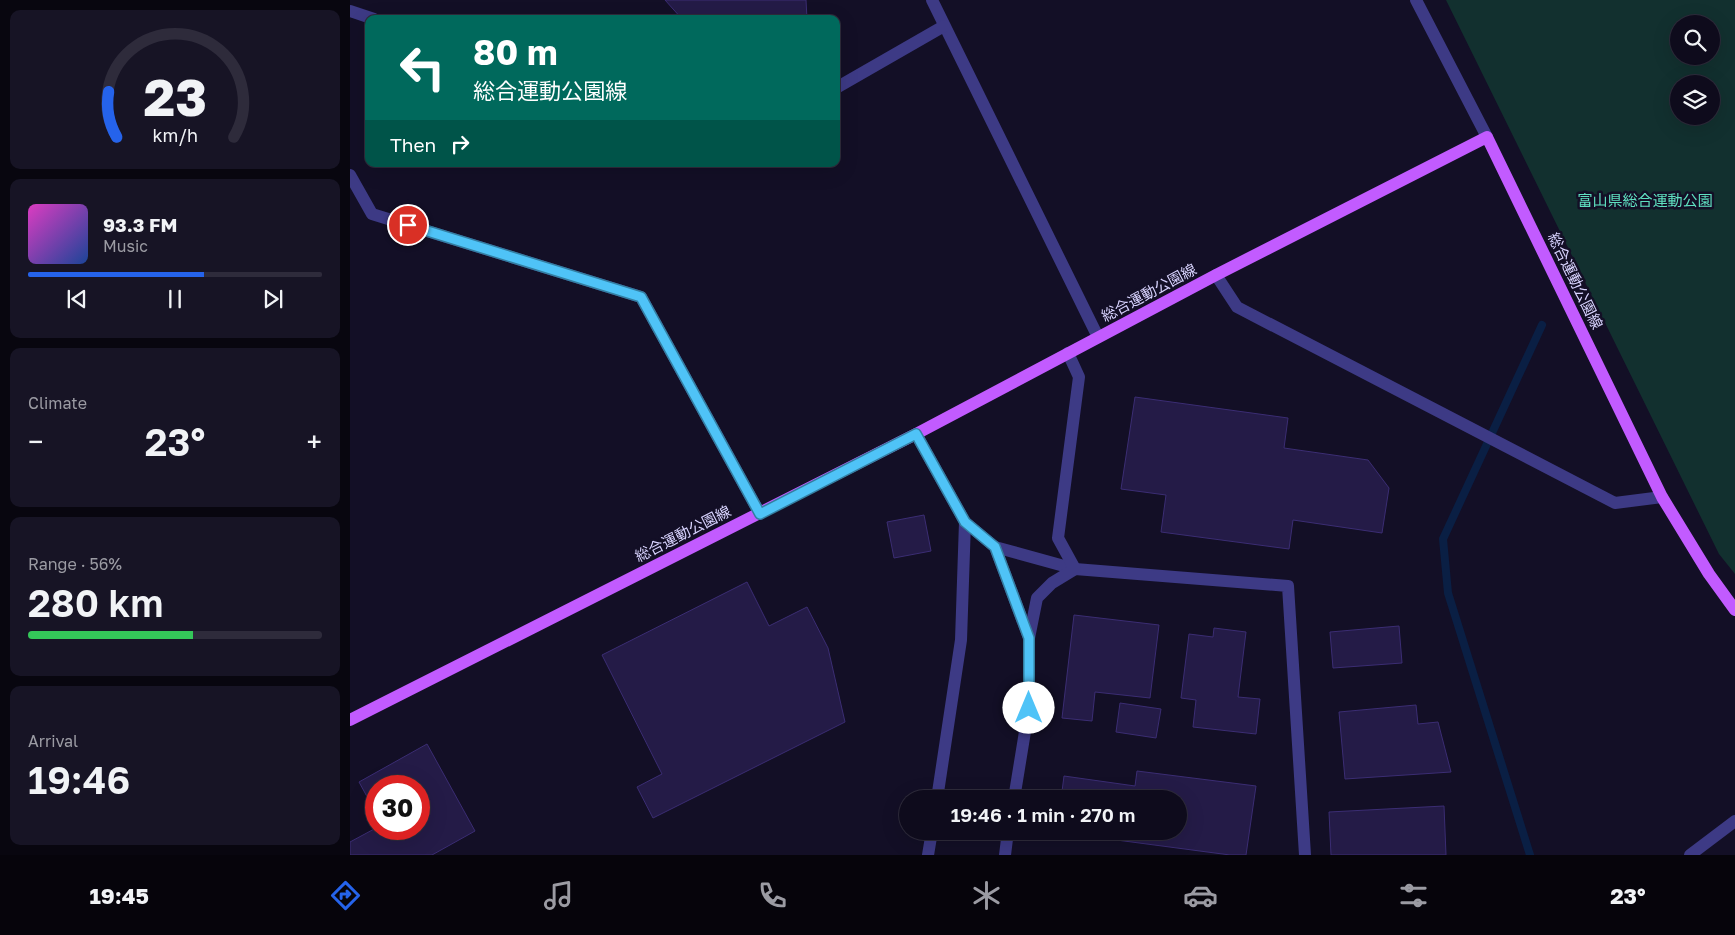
<!DOCTYPE html>
<meta charset="utf-8">
<style>
:root{--surface:#0e0b1c;--page:#171425;--text:#f1f3f6;--muted:#9b9ba3;--line:#2e2b3b;--accent:#2563eb}
body{margin:0;font-family:"Golos Text","Noto Sans JP",sans-serif;background:var(--page);color:var(--text);height:100vh;display:flex;flex-direction:column;font-size:19px;white-space:nowrap}
*{box-sizing:border-box;margin:0}
p{font-size:16px;color:var(--muted)}
.icon{flex:none;width:28px;height:28px;fill:none;stroke:currentColor;stroke-width:2;stroke-linecap:round;stroke-linejoin:round}
.map{position:relative;flex:1;overflow:hidden}
.side{display:flex;flex-direction:column;gap:10px;padding:10px;background:#08060f;width:350px}
.side>*{flex:none}
.guide{position:absolute;left:15px;top:15px;width:475px;height:152px;border-radius:10px;box-shadow:0 5px 20px #0002,0 0 0 1px var(--line);background:#00695c;color:#fff;overflow:hidden}
.controls{position:absolute;left:1320px;top:15px;display:grid;gap:10px}
.controls a{display:grid;place-items:center;width:50px;height:50px;border-radius:50%;background:var(--surface);box-shadow:0 5px 20px #0002,0 0 0 1px var(--line);font-size:25px}
.speed{position:absolute;left:15px;top:775px;display:flex;gap:10px;font-size:25px;font-weight:700;text-align:center}
.speed>*{display:grid;place-content:center;width:65px;height:65px;border-radius:50%;background:var(--surface);box-shadow:0 5px 20px #0002,0 0 0 1px var(--line);line-height:1}
.speed .limit{border:8px solid #d22;background:#fff;color:#111}
.pin{position:absolute;display:grid;place-items:center;width:42px;height:42px;color:#fff;margin:-21px;border:2px solid #fff;border-radius:50%;box-shadow:0 1px 5px #0007}
.me{position:absolute;width:55px;margin:-28px;rotate:0deg;stroke-linejoin:round;filter:drop-shadow(0 0 4px #0008)}
.turn{display:flex;align-items:center;gap:18px;height:105px;padding:0 25px;font-size:22px}
.turn .icon{width:65px;height:65px;stroke-width:2.5}
.turn b{display:block;font-size:35px;line-height:42px}
.then{display:flex;align-items:center;height:48px;padding:0 25px;background:#0003;gap:10px;font-size:19px}
.big{font-size:38px;font-weight:600;line-height:1.1}
.side .tile{flex:1;display:flex;flex-direction:column;justify-content:center;gap:8px;min-width:0;padding:0 18px;border-radius:10px;background:var(--page)}
.side .dial{align-items:center;gap:0}
.dial svg{height:130px;overflow:visible;fill:none;stroke:var(--line);stroke-width:7;stroke-linecap:round;text-anchor:middle}
.dial text{fill:var(--text);stroke:none}
.song{display:flex;align-items:center;gap:15px}
.cover{width:60px;height:60px;border-radius:8px;background:linear-gradient(135deg,hsl(310 70% 55%),hsl(220 70% 35%))}
.played{height:5px;border-radius:2px;background:linear-gradient(90deg,var(--accent) 60%,var(--line) 60%)}
.keys{display:flex;justify-content:space-around;direction:ltr}
.heat{display:flex;justify-content:space-between;align-items:center;font-size:28px;direction:ltr}
.charge{height:8px;border-radius:4px;background:linear-gradient(90deg,#34c759 56%,var(--line) 0)}
.trip{position:absolute;left:549px;top:790px;width:288px;height:50px;border-radius:25px;background:var(--surface);box-shadow:0 5px 20px #0002,0 0 0 1px var(--line);font-weight:600;line-height:50px;text-align:center}
.tabs{display:flex;height:80px;justify-content:space-around;align-items:center;background:#06040b;color:var(--muted)}
.tabs .icon{width:35px;height:35px}
.tabs .on{color:var(--accent)}
.tabs b{font-size:22px;color:var(--text)}
main{display:flex;flex:1;min-height:0}
.map>svg:first-child{display:block}
.green{fill:#12302f;fill-rule:evenodd}
.lines{fill:none;stroke-linecap:round;stroke-linejoin:round}
.stream{stroke:#0a1f44;stroke-width:8}
.building{fill:#241b47;stroke:#3b2d73}
.minor{stroke:#3d3a85;stroke-width:12}
.major{stroke:#c25bff;stroke-width:12}
.route-casing{stroke:#337fa1;stroke-width:12}
.route{stroke:#4fc3f7;stroke-width:9}
.labels{text-anchor:middle;stroke-width:5;stroke-linejoin:round;paint-order:stroke}
.park-label{font-size:15px;fill:#5fe0c0;stroke:#130f26}
.street-label{font-size:15px;fill:#d9d4ff;stroke:#130f26}
</style>
<main>
<section class="side">
<div class="tile dial"><svg viewBox="0 0 100 80">
<path d="M14 69A42 42 0 1 1 86 69"/>
<path d="M14 69A42 42 0 0 1 9 41" stroke="#2563eb"/>
<text x="50" y="56" font-size="32" font-weight="700">23</text>
<text x="50" y="72" font-size="11">km/h</text>
</svg></div>
<div class="tile">
<div class="song"><i class="cover"></i><div><b>93.3 FM</b><p>Music</p></div></div>
<div class="played"></div>
<div class="keys"><svg class="icon" aria-label="previous" viewBox="0 0 24 24"><path d="M18 5L8 12l10 7zM5 5v14"/></svg><svg class="icon" aria-label="pause" viewBox="0 0 24 24"><path d="M8 5v14M16 5v14"/></svg><svg class="icon" aria-label="next" viewBox="0 0 24 24"><path d="M6 5l10 7-10 7zM19 5v14"/></svg></div>
</div>
<div class="tile"><p>Climate</p>
<div class="heat"><a>−</a><b class="big">23°</b><a>+</a></div>
</div>
<div class="tile"><p>Range · 56%</p><b class="big">280 km</b><div class="charge"></div></div>
<div class="tile"><p>Arrival</p><b class="big">19:46</b></div>
</section>
<div class="map">
<svg width="1385" height="855" viewBox="0 0 1385 855">
<rect width="100%" height="100%" fill="#130f26"/>
<!-- green -->
<path class="green" d="M 1096,0 L 1385,0 L 1385,574 L 1369,554 ZM 1329,24 L 1361,24 L 1361,56 L 1329,56 ZM 1329,84 L 1361,84 L 1361,116 L 1329,116 Z"/>
<g class="lines">
<!-- stream -->
<path class="stream" d="M 1180,855 L 1098,593 L 1093,539 L 1192,325"/>
</g>
<!-- building -->
<g class="building">
<path d="M 315,0 L 456,0 L 457,19 L 332,19 Z"/>
<path d="M 785,397 L 938,418 L 934,448 L 1018,460 L 1039,488 L 1032,533 L 943,520 L 939,549 L 811,532 L 816,495 L 771,489 Z"/>
<path d="M 574,515 L 581,551 L 544,558 L 537,522 Z"/>
<path d="M 397,582 L 419,626 L 457,607 L 478,648 L 495,722 L 303,818 L 287,787 L 312,774 L 252,655 Z"/>
<path d="M 724,615 L 809,625 L 800,698 L 745,692 L 742,721 L 712,718 Z"/>
<path d="M 1049,626 L 1052,663 L 983,668 L 980,632 Z"/>
<path d="M 864,628 L 896,632 L 888,697 L 910,699 L 906,734 L 843,727 L 846,700 L 831,698 L 839,634 L 863,637 Z"/>
<path d="M 770,703 L 811,709 L 806,738 L 766,732 Z"/>
<path d="M 1066,705 L 1068,724 L 1088,722 L 1101,772 L 995,779 L 989,712 Z"/>
<path d="M 77,744 L 125,831 L 82,855 L 0,855 L 0,842 L 26,828 L 69,829 L 69,786 L 26,786 L 26,813 L 9,782 Z"/>
<path d="M 787,771 L 906,786 L 896,855 L 880,855 L 706,832 L 828,831 L 828,799 L 711,799 L 714,776 L 785,786 Z"/>
<path d="M 1094,806 L 1096,855 L 981,855 L 979,812 Z"/>
</g>
<g class="lines">
<!-- minor -->
<g class="minor">
<path d="M 582,0 L 748,337"/>
<path d="M 1066,0 L 1137,137"/>
<path d="M 0,11 L 24,19"/>
<path d="M 486,88 L 594,26"/>
<path d="M 0,175 L 22,214 L 291,297 L 410,514"/>
<path d="M 866,275 L 887,307 L 1265,503 L 1312,497"/>
<path d="M 566,434 L 615,522 L 645,547 L 679,638 L 679,707 L 664,799"/>
<path d="M 645,547 L 725,569 L 938,586 L 955,855"/>
<path d="M 679,638 L 687,598 L 702,583 L 725,569 L 708,538 L 729,377 L 718,353"/>
<path d="M 587,799 L 611,640 L 615,522"/>
<path d="M 578,855 L 582,831"/>
<path d="M 655,855 L 658,831"/>
<path d="M 1340,855 L 1385,821"/>
</g>
<!-- major -->
<path class="major" d="M 0,720 L 566,434 L 866,275 L 1137,137 L 1312,497 L 1359,574 L 1385,610"/>
</g>
<g class="lines">
<defs>
<path id="route" d="M 58,225 L 291,297 L 410,514 L 566,434 L 615,522 L 645,547 L 679,638 L 679,708"/>
</defs>
<!-- route casing -->
<use href="#route" class="route-casing"/>
<!-- route -->
<use href="#route" class="route"/>
</g>
<g class="labels">
<!-- park labels -->
<g class="park-label">
<text x="1295" y="206">富山県総合運動公園</text>
</g>
<!-- street labels -->
<g class="street-label">
<text transform="translate(1225 281) rotate(64)" y="5">総合運動公園線</text>
<text transform="translate(799 293) rotate(-28)" y="5">総合運動公園線</text>
<text transform="translate(333 534) rotate(-27)" y="5">総合運動公園線</text>
</g>
</g>
</svg>
<div class="controls">
<a><svg class="icon" aria-label="search" viewBox="0 0 24 24"><circle cx="10" cy="10" r="6"/><path d="M15 15l6 6"/></svg></a>
<a><svg class="icon" aria-label="layers" viewBox="0 0 24 24"><path d="M12 4l9 5-9 5-9-5zM3 14l9 5 9-5"/></svg></a>
</div>
<div class="speed"><div class="limit">30</div></div>
<div class="pin" style="left:58px;top:225px;background:#d93025"><svg class="icon" aria-label="arrive" viewBox="0 0 24 24"><path d="M6 21V4h12l-3 4 3 4H6"/></svg></div>
<svg class="me" style="left:679px;top:708px" viewBox="-20 -20 40 40"><circle r="19" fill="#fff"/><path d="M0-13L10 11 0 6-10 11z" fill="#4fc3f7"/></svg>
<div class="trip">19:46 · 1 min · 270 m</div>
<div class="guide">
<div class="turn"><svg class="icon" aria-label="left" viewBox="0 0 24 24"><path d="M17 20v-9H6M10 6l-5 5 5 5"/></svg><div><b>80 m</b>総合運動公園線</div></div>
<div class="then">Then<svg class="icon" aria-label="right" viewBox="0 0 24 24"><path d="M7 20v-9h11M14 6l5 5-5 5"/></svg></div>
</div>
</div>
</main>
<nav class="tabs">
<b>19:45</b>
<svg class="icon on" aria-label="directions" viewBox="0 0 24 24"><path d="M12 3l9 9-9 9-9-9zM9 14v-3h6M13 9l2 2-2 2"/></svg>
<svg class="icon" aria-label="music" viewBox="0 0 24 24"><path d="M9 18V5l10-2v13"/><circle cx="6" cy="18" r="3"/><circle cx="16" cy="16" r="3"/></svg>
<svg class="icon" aria-label="phone" viewBox="0 0 24 24"><path d="M5 4h4l2 5-3 2q2 4 5 5l2-3 5 2v4C11 20 4 13 5 4z"/></svg>
<svg class="icon" aria-label="climate" viewBox="0 0 24 24"><path d="M12 3v18M4 7l16 10M4 17L20 7"/></svg>
<svg class="icon" aria-label="car" viewBox="0 0 24 24"><path d="M5 17H2v-5l4-1 3-4h7l3 4 3 1v5h-3M9 17h6M6 11h13"/><circle cx="7" cy="17" r="2"/><circle cx="17" cy="17" r="2"/></svg>
<svg class="icon" aria-label="filters" viewBox="0 0 24 24"><path d="M4 7h16M4 17h16"/><circle cx="9" cy="7" r="2"/><circle cx="15" cy="17" r="2"/></svg>
<b>23°</b>
</nav>
